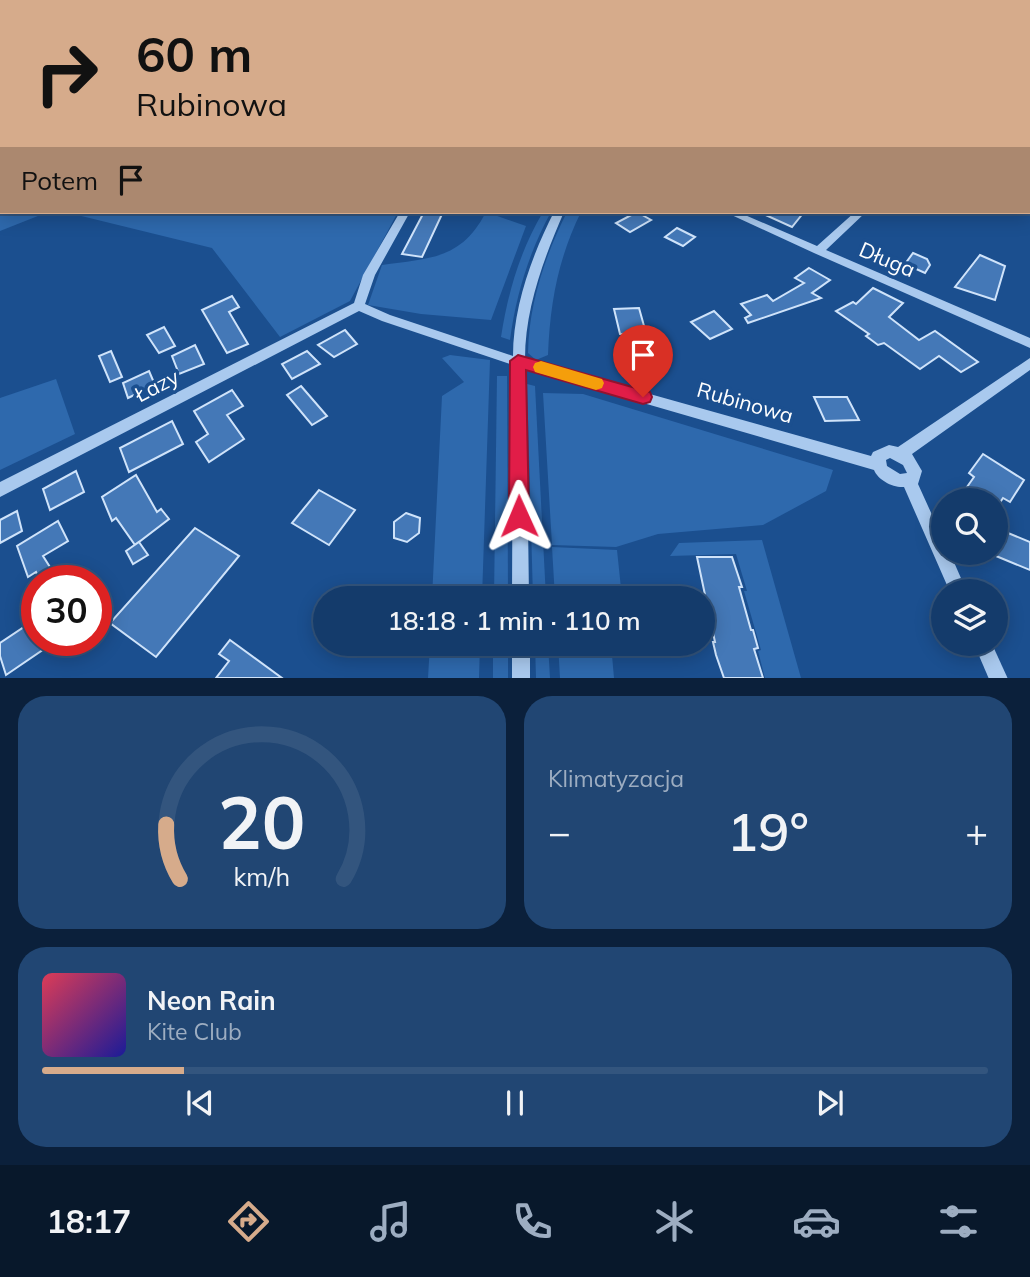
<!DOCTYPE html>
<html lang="pl">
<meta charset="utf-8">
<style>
:root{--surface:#143b6b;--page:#214673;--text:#f1f3f6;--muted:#9dadc1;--line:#33557e;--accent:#d6ab8b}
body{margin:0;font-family:Mulish,sans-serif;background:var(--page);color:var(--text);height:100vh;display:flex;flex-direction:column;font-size:26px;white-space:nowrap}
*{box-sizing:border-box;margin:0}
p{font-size:23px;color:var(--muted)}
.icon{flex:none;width:38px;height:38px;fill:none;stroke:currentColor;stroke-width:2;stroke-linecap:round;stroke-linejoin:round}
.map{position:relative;height:678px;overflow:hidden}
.panel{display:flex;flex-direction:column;gap:18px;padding:18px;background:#0b203b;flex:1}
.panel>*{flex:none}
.hud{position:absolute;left:0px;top:0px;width:1031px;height:214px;box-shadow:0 4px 18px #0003,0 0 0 2px var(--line);background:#d6ab8b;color:#111;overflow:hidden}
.tools{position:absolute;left:931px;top:488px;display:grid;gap:14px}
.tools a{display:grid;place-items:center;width:77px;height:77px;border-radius:50%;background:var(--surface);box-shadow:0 4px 18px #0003,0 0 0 2px var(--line);font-size:35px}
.speed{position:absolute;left:21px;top:565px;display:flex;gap:14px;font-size:35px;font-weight:700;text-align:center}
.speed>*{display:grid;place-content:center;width:91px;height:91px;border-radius:50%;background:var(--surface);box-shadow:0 4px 18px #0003,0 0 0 2px var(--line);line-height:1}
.speed .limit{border:10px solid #d22;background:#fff;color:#111}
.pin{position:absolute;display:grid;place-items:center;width:60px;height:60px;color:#fff;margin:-72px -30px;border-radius:50% 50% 50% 0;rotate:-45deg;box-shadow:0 0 7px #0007}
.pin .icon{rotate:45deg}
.me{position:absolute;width:77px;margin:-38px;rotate:359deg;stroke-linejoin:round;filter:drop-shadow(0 0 5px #0008)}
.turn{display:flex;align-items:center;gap:24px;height:147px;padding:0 21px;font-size:32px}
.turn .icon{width:91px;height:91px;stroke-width:2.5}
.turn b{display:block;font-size:49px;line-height:60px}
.then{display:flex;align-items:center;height:66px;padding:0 21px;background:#0003;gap:14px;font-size:26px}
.big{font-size:52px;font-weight:600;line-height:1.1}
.panel .tile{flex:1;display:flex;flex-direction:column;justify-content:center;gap:10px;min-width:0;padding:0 24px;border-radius:28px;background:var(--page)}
.panel .dial{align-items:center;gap:0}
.dial svg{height:182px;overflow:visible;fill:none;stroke:var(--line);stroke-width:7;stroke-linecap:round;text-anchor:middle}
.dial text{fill:var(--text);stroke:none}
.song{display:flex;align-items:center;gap:21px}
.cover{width:84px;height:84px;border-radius:10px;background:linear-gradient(135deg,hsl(350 70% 55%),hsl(240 70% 35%))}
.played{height:7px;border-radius:4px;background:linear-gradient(90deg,var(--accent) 15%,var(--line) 15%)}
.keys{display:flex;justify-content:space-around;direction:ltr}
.heat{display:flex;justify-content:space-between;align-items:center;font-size:38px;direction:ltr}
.panel .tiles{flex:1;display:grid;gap:18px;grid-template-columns:1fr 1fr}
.tile:last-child{grid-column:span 2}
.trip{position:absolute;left:313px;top:586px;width:402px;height:70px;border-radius:35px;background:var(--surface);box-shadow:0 4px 18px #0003,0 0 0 2px var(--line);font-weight:600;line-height:70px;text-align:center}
.tabs{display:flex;height:112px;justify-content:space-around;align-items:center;background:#08182b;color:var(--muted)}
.tabs .icon{width:49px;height:49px}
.tabs .on{color:var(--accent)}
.tabs b{font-size:32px;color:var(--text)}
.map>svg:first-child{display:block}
.green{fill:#2e69ad}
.building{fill:#4478b7;stroke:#cfe3fa;stroke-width:2}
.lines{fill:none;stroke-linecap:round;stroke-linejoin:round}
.minor{fill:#a9c9ee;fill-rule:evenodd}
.route{fill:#e11d48;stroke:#92132f;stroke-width:2}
.slow{fill:#f59e0b}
.labels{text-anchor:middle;stroke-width:7;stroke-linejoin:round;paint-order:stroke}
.street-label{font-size:21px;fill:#fff;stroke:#1b4f8f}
</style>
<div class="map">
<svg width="1030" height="679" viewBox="0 0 1030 679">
<rect width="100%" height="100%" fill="#1b4f8f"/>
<!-- green -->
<g class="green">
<path d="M 0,98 L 2,212 L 48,212 L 0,231 Z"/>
<path d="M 65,212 L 398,212 L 350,301 L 280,337 L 212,248 Z"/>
<path d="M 486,212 L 526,226 L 491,320 L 421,314 L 368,305 L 382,265 C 430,258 461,260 486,212 Z"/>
<path d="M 543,212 L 551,212 C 529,252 516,295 510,340 L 501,337 C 508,292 520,251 543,212 Z"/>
<path d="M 567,212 L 581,212 C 558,259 550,303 548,355 L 536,360 L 528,353 C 529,303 545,256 567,212 Z"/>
<path d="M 450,355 L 490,360 L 482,598 L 432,598 L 442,396 L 464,382 L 442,358 Z"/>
<path d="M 497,376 L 507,376 L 508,598 L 494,598 Z"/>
<path d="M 56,379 L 75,434 L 0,470 L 0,398 Z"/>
<path d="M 527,384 L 535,386 L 546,598 L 533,598 Z"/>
<path d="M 543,393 L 583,394 L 833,470 L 826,491 L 763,525 L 658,534 L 616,547 L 552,545 Z"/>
<path d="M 762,540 L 801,678 L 765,678 L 758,651 L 761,650 L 744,591 L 747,591 L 736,554 L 670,556 L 679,543 Z"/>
<path d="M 552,547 L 617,550 L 622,598 L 555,598 Z"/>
<path d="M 430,644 L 480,644 L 479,678 L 428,678 Z"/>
<rect x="493" y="644" width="15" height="34"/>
<path d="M 535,644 L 548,644 L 550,678 L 536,678 Z"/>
<path d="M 558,644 L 611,644 L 614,678 L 560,678 Z"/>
</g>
<!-- building -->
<g class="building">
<path d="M 424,212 L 443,212 L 422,257 L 402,254 Z"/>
<path d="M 637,212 L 651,220 L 630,232 L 616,223 Z"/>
<path d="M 759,212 L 804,212 L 792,227 Z"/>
<path d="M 677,228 L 695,237 L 683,246 L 665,237 Z"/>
<path d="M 913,253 L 927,259 L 930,265 L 925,273 L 905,264 Z"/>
<path d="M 980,255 L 1005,266 L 995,300 L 955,287 Z"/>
<path d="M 809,268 L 830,280 L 812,293 L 821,298 L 748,323 L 745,318 L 751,315 L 741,304 L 767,295 L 773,301 L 804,283 L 795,278 Z"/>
<path d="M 873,288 L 903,303 L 889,317 L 919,340 L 935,331 L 978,362 L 961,372 L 939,356 L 920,369 L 884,343 L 878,345 L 866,336 L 869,334 L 836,311 L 853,302 L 856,304 Z"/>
<path d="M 232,296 L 239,307 L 229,312 L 248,344 L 227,353 L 202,310 Z"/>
<path d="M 639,308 L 646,333 L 620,334 L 614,309 Z"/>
<path d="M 714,311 L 732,329 L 710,339 L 691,322 Z"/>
<path d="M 164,327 L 175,346 L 159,353 L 147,335 Z"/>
<path d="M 345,330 L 357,344 L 334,357 L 318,345 Z"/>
<path d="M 195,345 L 204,364 L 179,374 L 172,356 Z"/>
<path d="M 111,351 L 122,377 L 110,382 L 99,356 Z"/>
<path d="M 307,351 L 320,364 L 292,379 L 282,364 Z"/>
<path d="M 149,371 L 155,385 L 128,398 L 123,383 Z"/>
<path d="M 301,386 L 327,416 L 312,425 L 287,395 Z"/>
<path d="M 232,390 L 243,406 L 227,415 L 244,439 L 209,462 L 196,442 L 208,434 L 194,411 Z"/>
<path d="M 814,397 L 847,397 L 859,420 L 825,421 Z"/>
<path d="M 172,421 L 183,444 L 129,472 L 120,448 Z"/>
<path d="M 983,454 L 1024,480 L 1010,502 L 1003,498 L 997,507 L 996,500 L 987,500 L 967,487 L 974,477 L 969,473 Z"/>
<path d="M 76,471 L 84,492 L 50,510 L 43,489 Z"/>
<path d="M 136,475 L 157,512 L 161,509 L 169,519 L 135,545 L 116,518 L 112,521 L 102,497 Z"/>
<path d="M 319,490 L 355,510 L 329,545 L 292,523 Z"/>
<path d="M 17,511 L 22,531 L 0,543 L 0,520 Z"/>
<path d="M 406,513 L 420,518 L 419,533 L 407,542 L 394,538 L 394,522 Z"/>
<path d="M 58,521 L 68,541 L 43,556 L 55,575 L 46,581 L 40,581 L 36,572 L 28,577 L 17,546 Z"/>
<path d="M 195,528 L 239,556 L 156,657 L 110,623 Z"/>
<path d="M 996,528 L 1030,542 L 1030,570 L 996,556 Z"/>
<path d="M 139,542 L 148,555 L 133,564 L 126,551 Z"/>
<path d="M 697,557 L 732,557 L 742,587 L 739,587 L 751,630 L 753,630 L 758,648 L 754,649 L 763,678 L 724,678 L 716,655 L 713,642 L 715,642 Z"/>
<path d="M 33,621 L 37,640 L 41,640 L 44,649 L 6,675 L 0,656 L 0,643 Z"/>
<path d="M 230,640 L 282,678 L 216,678 L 229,661 L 219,654 Z"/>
</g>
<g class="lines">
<!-- minor -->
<g class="minor">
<rect x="1029" y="104" width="1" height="4"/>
<path d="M 400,212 L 410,212 L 375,275 L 365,304 L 390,315 L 513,356 C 513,307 532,255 554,212 L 564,212 C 544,258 525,308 525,359 L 871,456 L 873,452 L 889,445 L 898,447 L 1030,358 L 1030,370 L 912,454 L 922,471 L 918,484 L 943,539 L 943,553 L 950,553 L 967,592 L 950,592 L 904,487 C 893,488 878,480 874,470 L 526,369 L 529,598 L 512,598 L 513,365 L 382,321 L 359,311 L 0,497 L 0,482 L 354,303 L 363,275 ZM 890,458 L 903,465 L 907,473 L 900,474 L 887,466 L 886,460 Z"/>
<path d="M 725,212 L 738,212 L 817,246 L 855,212 L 866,212 L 826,250 L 1030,338 L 1030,348 L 814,253 Z"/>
<rect x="512" y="644" width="18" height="35"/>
<path d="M 974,644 L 992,644 L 1008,679 L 989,679 Z"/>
</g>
</g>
<!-- sky -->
<linearGradient id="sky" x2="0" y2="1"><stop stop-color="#0f2b4f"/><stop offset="0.51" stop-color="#39639b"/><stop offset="1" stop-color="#39639b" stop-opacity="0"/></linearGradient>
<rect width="1030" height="193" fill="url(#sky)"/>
<!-- route -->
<path class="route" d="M 518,355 L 643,390 L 650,392 L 652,397 L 650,402 L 643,404 L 526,370 L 529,516 L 526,523 L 519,525 L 512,523 L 509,516 L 510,361 Z"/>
<!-- slow -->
<path class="slow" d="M 541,361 L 602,379 L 604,383 L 602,388 L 596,390 L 535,372 L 533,367 L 535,363 Z"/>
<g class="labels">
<!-- street labels -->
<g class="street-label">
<text transform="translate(887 260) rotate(23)" y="7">Długa</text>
<text transform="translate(157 386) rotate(-27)" y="7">Łazy</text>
<text transform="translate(745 403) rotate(16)" y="7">Rubinowa</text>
</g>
</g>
</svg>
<div class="tools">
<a><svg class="icon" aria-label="search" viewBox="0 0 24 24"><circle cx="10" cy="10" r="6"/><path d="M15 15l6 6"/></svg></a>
<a><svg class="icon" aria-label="layers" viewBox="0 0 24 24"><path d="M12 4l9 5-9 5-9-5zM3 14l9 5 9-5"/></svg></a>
</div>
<div class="speed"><div class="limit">30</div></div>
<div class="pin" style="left:643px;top:397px;background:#d93025"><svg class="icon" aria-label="arrive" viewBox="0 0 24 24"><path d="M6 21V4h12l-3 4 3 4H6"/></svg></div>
<svg class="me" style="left:519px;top:516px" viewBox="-20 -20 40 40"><path d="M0-17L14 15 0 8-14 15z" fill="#e11d48" stroke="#fff" stroke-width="4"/></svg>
<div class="trip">18:18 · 1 min · 110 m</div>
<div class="hud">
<div class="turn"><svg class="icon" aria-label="right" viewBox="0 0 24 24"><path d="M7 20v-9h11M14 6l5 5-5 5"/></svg><div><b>60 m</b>Rubinowa</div></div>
<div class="then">Potem<svg class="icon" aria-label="arrive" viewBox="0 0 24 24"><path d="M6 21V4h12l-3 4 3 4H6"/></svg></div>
</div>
</div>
<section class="panel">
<div class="tiles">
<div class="tile dial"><svg viewBox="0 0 100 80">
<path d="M14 69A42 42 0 1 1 86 69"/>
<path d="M14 69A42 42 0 0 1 8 45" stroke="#d6ab8b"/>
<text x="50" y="56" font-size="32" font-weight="700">20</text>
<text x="50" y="72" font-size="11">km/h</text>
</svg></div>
<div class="tile"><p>Klimatyzacja</p>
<div class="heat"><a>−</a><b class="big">19°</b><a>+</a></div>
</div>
<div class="tile">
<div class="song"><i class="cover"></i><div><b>Neon Rain</b><p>Kite Club</p></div></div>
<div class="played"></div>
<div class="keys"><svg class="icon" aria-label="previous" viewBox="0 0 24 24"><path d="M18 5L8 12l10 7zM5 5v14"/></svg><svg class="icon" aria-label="pause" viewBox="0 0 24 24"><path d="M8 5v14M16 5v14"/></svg><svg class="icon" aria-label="next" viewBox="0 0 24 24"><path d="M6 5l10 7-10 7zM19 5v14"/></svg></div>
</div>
</div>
</section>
<nav class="tabs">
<b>18:17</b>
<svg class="icon on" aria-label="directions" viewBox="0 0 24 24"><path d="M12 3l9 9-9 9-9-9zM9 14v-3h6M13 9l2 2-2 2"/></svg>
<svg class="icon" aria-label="music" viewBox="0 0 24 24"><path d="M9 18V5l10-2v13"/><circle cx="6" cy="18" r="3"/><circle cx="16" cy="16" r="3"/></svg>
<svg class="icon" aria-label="phone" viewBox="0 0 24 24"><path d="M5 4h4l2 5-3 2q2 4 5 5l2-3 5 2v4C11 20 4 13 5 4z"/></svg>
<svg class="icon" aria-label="climate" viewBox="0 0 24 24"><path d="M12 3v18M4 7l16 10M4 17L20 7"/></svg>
<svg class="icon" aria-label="car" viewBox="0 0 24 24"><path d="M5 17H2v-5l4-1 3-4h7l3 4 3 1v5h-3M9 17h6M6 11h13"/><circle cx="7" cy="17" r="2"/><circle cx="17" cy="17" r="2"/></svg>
<svg class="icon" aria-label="filters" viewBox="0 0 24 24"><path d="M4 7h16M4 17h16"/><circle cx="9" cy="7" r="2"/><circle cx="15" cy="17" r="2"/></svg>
</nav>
